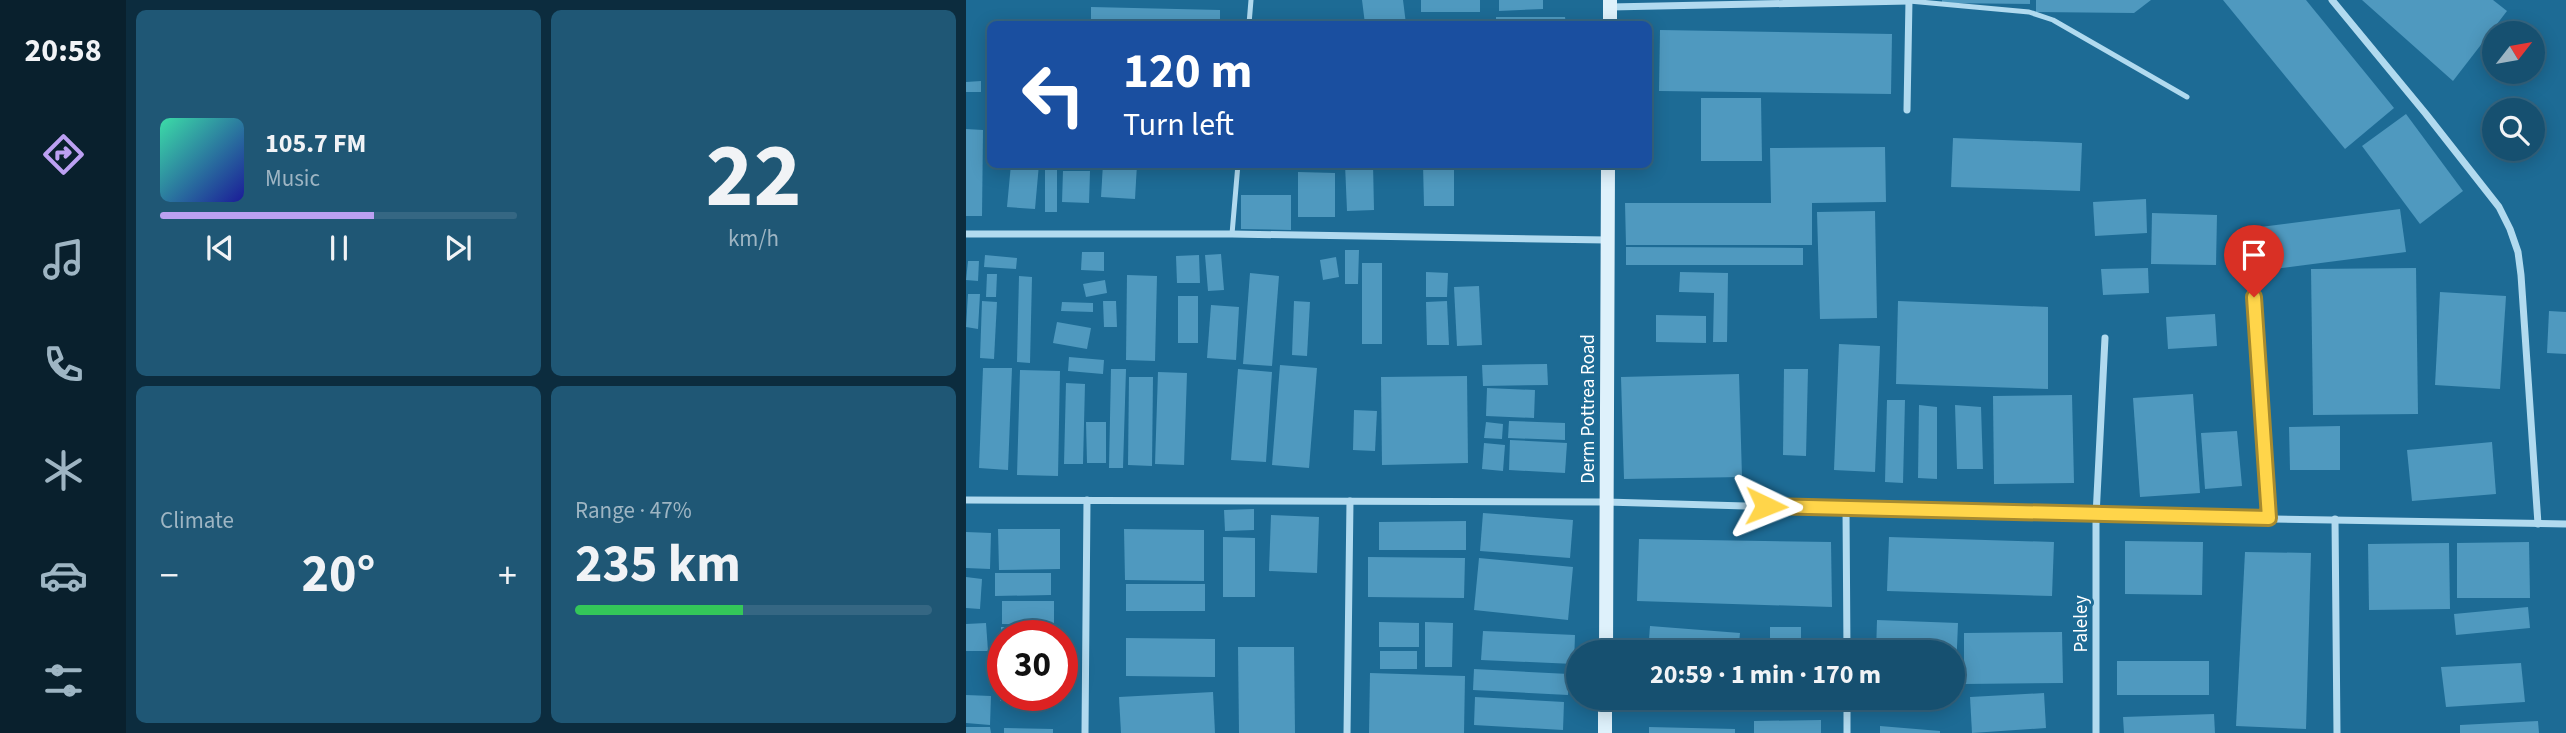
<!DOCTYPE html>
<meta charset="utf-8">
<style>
:root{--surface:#165070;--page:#1f5775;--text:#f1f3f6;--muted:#9eb5c3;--line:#356783;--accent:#bca0f2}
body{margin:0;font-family:"Source Sans 3",sans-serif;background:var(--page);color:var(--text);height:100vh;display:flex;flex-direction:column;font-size:26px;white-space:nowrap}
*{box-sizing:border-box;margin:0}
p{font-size:23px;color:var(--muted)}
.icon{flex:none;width:38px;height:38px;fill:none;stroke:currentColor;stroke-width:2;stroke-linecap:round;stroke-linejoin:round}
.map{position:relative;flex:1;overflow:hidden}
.sheet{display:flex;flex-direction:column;gap:10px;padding:10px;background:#0c2c3e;width:840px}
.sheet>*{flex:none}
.top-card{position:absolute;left:21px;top:21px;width:665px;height:147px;border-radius:10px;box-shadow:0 4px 18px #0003,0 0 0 2px var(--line);background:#1a4fa0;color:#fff;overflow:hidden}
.needle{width:46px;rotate:59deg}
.buttons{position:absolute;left:1516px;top:21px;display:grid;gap:14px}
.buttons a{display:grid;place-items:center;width:63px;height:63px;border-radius:50%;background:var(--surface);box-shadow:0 4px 18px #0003,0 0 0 2px var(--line);font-size:35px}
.speed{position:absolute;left:21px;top:620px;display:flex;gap:14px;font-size:35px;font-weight:700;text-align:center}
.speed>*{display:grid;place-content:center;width:91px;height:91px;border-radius:50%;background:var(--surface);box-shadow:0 4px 18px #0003,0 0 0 2px var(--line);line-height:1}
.speed .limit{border:10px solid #d22;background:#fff;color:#111}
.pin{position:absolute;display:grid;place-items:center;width:60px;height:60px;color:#fff;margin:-72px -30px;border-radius:50% 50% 50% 0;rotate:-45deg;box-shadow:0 0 7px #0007}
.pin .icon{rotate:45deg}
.me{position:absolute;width:77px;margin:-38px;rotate:92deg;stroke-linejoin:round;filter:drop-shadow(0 0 5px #0008)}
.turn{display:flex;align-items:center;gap:24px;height:147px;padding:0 21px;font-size:32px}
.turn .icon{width:91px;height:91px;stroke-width:2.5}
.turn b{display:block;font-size:49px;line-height:60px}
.big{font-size:52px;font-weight:700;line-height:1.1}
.sheet .card{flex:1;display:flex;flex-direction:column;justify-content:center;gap:10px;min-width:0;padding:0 24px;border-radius:10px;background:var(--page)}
.sheet .dial{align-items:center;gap:0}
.dial b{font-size:91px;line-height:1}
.song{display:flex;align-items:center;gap:21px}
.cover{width:84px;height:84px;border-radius:10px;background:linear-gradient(135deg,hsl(160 70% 55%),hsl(240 70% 35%))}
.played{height:7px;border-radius:4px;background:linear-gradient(90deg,var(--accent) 60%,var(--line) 60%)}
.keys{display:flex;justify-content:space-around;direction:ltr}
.heat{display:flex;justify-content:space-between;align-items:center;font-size:38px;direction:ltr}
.charge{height:10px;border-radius:5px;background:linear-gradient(90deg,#34c759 47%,var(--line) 0)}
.sheet .tiles{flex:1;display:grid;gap:10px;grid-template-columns:repeat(2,1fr)}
.trip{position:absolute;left:600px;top:640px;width:399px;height:70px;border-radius:35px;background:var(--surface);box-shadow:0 4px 18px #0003,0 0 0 2px var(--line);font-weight:700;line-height:70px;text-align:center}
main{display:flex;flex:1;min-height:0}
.tabs{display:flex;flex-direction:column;width:126px;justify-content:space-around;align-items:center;background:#09202d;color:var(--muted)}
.tabs .icon{width:49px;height:49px}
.tabs .current{color:var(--accent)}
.tabs b{font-size:32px;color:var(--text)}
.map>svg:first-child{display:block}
.building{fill:#4f99bf}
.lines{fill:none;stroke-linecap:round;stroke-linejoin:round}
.lane{stroke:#b1daef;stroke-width:5}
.street{stroke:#b1daef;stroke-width:7}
.secondary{stroke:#def1fb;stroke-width:14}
.route-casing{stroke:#a68a30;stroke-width:18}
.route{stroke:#ffd54a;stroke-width:12}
.labels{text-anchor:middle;stroke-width:6;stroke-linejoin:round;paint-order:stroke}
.street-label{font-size:19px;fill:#fff;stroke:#1d6b95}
</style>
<main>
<nav class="tabs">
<b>20:58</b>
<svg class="icon current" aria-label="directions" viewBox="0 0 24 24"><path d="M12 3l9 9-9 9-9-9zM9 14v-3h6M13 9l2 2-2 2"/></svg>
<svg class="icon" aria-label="music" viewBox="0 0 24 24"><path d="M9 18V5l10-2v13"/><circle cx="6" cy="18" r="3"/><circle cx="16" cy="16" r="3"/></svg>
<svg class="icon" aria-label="phone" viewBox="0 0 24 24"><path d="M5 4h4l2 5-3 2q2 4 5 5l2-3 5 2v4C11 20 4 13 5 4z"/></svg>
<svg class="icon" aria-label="climate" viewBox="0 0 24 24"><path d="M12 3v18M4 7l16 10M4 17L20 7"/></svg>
<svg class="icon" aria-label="car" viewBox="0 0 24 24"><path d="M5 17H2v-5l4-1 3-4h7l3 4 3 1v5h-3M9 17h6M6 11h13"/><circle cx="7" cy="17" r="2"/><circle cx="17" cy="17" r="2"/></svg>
<svg class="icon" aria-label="filters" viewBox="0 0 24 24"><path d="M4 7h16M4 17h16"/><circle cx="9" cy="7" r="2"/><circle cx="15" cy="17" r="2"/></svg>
</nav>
<section class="sheet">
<div class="tiles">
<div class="card">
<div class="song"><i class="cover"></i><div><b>105.7 FM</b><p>Music</p></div></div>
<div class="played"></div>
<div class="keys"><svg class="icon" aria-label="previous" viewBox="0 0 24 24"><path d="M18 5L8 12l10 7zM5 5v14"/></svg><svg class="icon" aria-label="pause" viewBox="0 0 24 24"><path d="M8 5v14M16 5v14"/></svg><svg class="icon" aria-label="next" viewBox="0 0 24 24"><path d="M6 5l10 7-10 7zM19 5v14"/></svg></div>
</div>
<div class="card dial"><b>22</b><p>km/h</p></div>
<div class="card"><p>Climate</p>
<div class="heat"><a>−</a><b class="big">20°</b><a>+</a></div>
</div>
<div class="card"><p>Range · 47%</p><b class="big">235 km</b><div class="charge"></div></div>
</div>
</section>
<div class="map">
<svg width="1600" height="733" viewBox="0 0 1600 733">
<rect width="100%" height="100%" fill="#1d6b95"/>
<!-- building -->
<g class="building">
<path d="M 396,0 L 437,0 L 440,24 L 399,24 Z"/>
<rect x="455" y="0" width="59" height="12"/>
<path d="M 533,0 L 577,0 L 577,9 L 533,11 Z"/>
<path d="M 976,0 L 1064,0 L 1064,4 L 976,3 Z"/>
<path d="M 1070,0 L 1185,0 L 1168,13 L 1070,12 Z"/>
<path d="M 1257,0 L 1340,0 L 1428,108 L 1379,149 Z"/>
<path d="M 1396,0 L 1527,0 L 1541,11 L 1487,81 Z"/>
<path d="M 125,7 L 254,10 L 254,24 L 125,24 Z"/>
<path d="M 530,17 L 599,17 L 600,24 L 530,24 Z"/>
<path d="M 694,30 L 926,34 L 925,94 L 693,91 Z"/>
<path d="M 15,81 L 15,92 L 0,92 L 0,82 Z"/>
<path d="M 735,98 L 795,98 L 796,161 L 735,161 Z"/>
<path d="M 1440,114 L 1497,191 L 1454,224 L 1396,146 Z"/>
<path d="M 0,129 L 17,130 L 16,216 L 0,216 Z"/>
<path d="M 987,138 L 1116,143 L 1114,191 L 985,187 Z"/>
<path d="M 919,147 L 920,202 L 846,203 L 846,245 L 660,245 L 659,203 L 805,203 L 804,148 Z"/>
<path d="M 45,164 L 73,164 L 69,209 L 41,207 Z"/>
<path d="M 137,164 L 171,164 L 169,199 L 135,197 Z"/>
<path d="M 379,164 L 407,164 L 408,210 L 381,211 Z"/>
<path d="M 457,164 L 488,164 L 488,206 L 458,206 Z"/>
<rect x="79" y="170" width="12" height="42"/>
<path d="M 97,171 L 124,171 L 123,203 L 96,202 Z"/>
<path d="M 332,172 L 369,173 L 369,217 L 332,217 Z"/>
<path d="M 275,195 L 325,195 L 325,230 L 275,229 Z"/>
<path d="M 1180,199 L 1181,233 L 1129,236 L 1127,202 Z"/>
<path d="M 1434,209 L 1440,252 L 1277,273 L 1271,230 Z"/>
<path d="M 909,211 L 911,318 L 854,319 L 851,212 Z"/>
<path d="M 1186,213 L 1251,215 L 1250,265 L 1185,264 Z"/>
<path d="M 660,247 L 837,248 L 837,265 L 660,265 Z"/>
<path d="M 379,250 L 393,250 L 392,284 L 379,284 Z"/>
<path d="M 116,252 L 138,252 L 138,271 L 115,270 Z"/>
<path d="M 255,254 L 258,290 L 242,291 L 239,255 Z"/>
<path d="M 19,255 L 51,258 L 50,269 L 18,267 Z"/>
<path d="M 233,255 L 234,283 L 211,283 L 210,256 Z"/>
<path d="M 370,257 L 373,277 L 357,280 L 354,260 Z"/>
<path d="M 2,261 L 13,261 L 12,281 L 0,280 Z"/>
<rect x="396" y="263" width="20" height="81"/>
<path d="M 1182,268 L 1183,293 L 1137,295 L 1135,269 Z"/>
<path d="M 1450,268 L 1452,414 L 1347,415 L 1345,269 Z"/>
<path d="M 460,272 L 482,273 L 481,297 L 460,297 Z"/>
<path d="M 714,272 L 762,273 L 761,342 L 747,342 L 748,293 L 713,292 Z"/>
<path d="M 284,273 L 313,276 L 306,366 L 277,364 Z"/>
<path d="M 21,274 L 31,274 L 30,297 L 20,297 Z"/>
<path d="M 161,275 L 191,276 L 189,361 L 160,360 Z"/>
<path d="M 53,276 L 66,277 L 64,363 L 51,362 Z"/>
<path d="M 139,280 L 141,293 L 120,297 L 117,284 Z"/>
<path d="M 513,286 L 516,345 L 491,346 L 488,287 Z"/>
<path d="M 1474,292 L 1540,296 L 1534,389 L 1469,385 Z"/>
<path d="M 2,294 L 14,294 L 12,329 L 0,327 Z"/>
<rect x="212" y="296" width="20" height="47"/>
<path d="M 16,301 L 31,302 L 28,359 L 14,358 Z"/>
<path d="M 137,301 L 150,301 L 151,327 L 138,327 Z"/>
<path d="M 328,301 L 344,302 L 341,356 L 326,355 Z"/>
<path d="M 481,301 L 483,345 L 461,345 L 460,302 Z"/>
<path d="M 932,301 L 1082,307 L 1082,389 L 930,384 Z"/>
<path d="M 96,302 L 127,303 L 127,312 L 95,311 Z"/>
<path d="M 245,305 L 273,307 L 270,360 L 241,358 Z"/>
<path d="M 1583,311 L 1600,312 L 1600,354 L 1581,353 Z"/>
<path d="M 1249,314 L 1251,346 L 1202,349 L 1200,317 Z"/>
<path d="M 690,315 L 740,316 L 740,343 L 690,342 Z"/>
<path d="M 91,322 L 125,328 L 121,349 L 87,343 Z"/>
<path d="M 873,344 L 914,346 L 909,472 L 868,470 Z"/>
<path d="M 103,357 L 138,360 L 137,374 L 102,371 Z"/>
<path d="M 581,364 L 582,385 L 517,386 L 516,365 Z"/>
<path d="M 314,365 L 351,368 L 343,468 L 306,465 Z"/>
<path d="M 17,368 L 46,368 L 42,470 L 13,468 Z"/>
<path d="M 145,369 L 160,369 L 157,468 L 143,468 Z"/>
<path d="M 272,369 L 306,372 L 300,462 L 265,460 Z"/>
<path d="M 818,369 L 842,369 L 840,456 L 817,455 Z"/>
<path d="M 54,370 L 94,371 L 92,476 L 51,475 Z"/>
<path d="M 192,372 L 221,373 L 218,465 L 189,464 Z"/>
<path d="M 773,374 L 776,477 L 658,479 L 655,377 Z"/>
<path d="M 501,376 L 502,463 L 416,465 L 415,377 Z"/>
<path d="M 163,377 L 187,377 L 186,466 L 162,465 Z"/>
<path d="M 100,383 L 119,384 L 117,464 L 98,464 Z"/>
<path d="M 521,388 L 569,390 L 568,418 L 520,416 Z"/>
<path d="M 1227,394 L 1234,493 L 1174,497 L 1167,398 Z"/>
<path d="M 1106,395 L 1108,483 L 1028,484 L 1027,396 Z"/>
<path d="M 921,400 L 939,400 L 937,483 L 919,482 Z"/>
<path d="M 953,405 L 971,407 L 971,479 L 952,478 Z"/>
<path d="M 989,405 L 1015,407 L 1017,469 L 991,469 Z"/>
<path d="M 388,410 L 411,411 L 409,451 L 387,450 Z"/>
<path d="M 543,421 L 599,423 L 599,440 L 542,438 Z"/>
<path d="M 120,422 L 140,422 L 140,463 L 121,463 Z"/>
<path d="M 520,422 L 537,424 L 536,439 L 518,438 Z"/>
<path d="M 1374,426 L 1374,470 L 1324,470 L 1323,427 Z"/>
<path d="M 1271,431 L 1276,486 L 1239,489 L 1235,433 Z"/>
<path d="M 544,440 L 601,443 L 599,473 L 543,470 Z"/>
<path d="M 1526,442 L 1530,494 L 1446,501 L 1441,450 Z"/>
<path d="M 518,443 L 539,445 L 537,471 L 516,469 Z"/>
<path d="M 288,509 L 288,530 L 259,531 L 258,510 Z"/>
<path d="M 517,513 L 607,520 L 604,558 L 514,551 Z"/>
<path d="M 305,515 L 353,517 L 351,573 L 303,571 Z"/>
<path d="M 500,521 L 500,550 L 413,550 L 413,522 Z"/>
<path d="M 32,529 L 94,529 L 94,569 L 33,570 Z"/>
<path d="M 158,529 L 238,530 L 238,581 L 159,580 Z"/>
<path d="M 0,532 L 25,533 L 24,569 L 0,568 Z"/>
<path d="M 257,537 L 289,538 L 289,597 L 257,597 Z"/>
<path d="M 923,537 L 1088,542 L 1086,596 L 921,591 Z"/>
<path d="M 673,539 L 865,542 L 866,607 L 671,601 Z"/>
<path d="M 1159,541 L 1237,542 L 1236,595 L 1159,594 Z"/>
<path d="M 1563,542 L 1564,598 L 1491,598 L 1491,543 Z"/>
<path d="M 1483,543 L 1484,609 L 1403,610 L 1402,544 Z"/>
<path d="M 1279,552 L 1345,553 L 1340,729 L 1270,726 Z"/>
<path d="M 402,557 L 499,558 L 498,598 L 402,597 Z"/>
<path d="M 513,558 L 607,567 L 602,620 L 508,610 Z"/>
<path d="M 29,573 L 85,573 L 85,595 L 29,596 Z"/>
<path d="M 0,577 L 16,579 L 14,609 L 0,608 Z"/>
<rect x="160" y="584" width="79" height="27"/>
<path d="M 36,601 L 88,601 L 88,625 L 36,624 Z"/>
<path d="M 1562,607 L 1564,628 L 1490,635 L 1488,614 Z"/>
<path d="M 911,620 L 992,623 L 990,672 L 987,672 L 987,653 L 910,653 Z"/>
<path d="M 413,622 L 453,623 L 453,647 L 413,647 Z"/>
<path d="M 459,622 L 487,623 L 486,667 L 459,667 Z"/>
<path d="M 20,623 L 22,651 L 0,651 L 0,624 Z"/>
<path d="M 684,626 L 774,633 L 772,653 L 682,653 Z"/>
<path d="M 35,627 L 82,628 L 81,635 L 35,635 Z"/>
<rect x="804" y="627" width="31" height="26"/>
<path d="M 517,631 L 609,635 L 608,664 L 515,660 Z"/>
<path d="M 1096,632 L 1097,683 L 998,684 L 998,633 Z"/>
<path d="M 160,638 L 249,639 L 249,677 L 160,676 Z"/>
<path d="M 272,647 L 328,647 L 329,733 L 273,733 Z"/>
<rect x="414" y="651" width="37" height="18"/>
<rect x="1151" y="661" width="92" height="34"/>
<path d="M 1555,663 L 1559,702 L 1480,707 L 1475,667 Z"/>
<path d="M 34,667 L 37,667 L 37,695 L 86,695 L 86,703 L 34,701 Z"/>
<path d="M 508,669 L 603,674 L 602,695 L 507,690 Z"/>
<path d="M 404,673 L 499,676 L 498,733 L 403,733 Z"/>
<path d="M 247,692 L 249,733 L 155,733 L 153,697 Z"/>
<path d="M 1078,693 L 1080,728 L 1006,733 L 1004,697 Z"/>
<path d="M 0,695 L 25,696 L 24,725 L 0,723 Z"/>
<path d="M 509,697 L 598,702 L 597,730 L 508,725 Z"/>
<path d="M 1248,714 L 1249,733 L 1158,733 L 1157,717 Z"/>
<path d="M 855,720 L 855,733 L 788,733 L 788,721 Z"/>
<path d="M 1572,721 L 1573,733 L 1494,733 L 1494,725 Z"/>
<path d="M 914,726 L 974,731 L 974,733 L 914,733 Z"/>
<path d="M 0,727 L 24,727 L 25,733 L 0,733 Z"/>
<path d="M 683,727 L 769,729 L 769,733 L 683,733 Z"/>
<path d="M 38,728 L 87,729 L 87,733 L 38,733 Z"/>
</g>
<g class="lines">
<!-- lane -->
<g class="lane">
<path d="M 943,1 L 1063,12 L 1087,20 L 1221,97"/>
<path d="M 283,24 L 285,0"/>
<path d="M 266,234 L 272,164"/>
<path d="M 1288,297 L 1303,518"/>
</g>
<!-- street -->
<g class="street">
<path d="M 1366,0 L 1460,114 L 1533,207 L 1544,229 L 1552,252 L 1555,275 L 1572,524"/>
<path d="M 644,7 L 943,1"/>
<path d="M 941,110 L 943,0"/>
<path d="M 0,234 L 266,234 L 641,240"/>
<path d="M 0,500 L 640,502 L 1130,516 L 1600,524"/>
<path d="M 880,509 L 881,653"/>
<path d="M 1369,519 L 1371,733"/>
<path d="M 881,698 L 881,733"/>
<path d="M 119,733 L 121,500"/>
<path d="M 381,733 L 384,501"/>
<path d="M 1130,733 L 1130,516 L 1139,338"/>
</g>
<!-- secondary -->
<g class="secondary">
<path d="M 644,24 L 644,0"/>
<path d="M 640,653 L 642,164"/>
<path d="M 639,733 L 639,698"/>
</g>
</g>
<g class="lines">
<defs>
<path id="route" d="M 800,506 L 1303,518 L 1288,297"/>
</defs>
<!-- route casing -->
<use href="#route" class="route-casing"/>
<!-- route -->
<use href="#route" class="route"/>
</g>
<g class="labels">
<!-- street labels -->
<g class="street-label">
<text transform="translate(621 409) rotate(-90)" y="7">Derm Pottrea Road</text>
<text transform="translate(1114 624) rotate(-90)" y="7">Paleley</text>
</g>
</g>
</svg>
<div class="buttons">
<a><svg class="needle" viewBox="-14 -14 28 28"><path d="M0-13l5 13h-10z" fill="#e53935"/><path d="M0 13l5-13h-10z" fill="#9eb5c3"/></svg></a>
<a><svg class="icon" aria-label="search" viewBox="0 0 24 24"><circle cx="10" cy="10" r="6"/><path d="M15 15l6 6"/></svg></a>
</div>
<div class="speed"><div class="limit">30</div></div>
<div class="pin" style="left:1288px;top:297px;background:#d93025"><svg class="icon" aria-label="arrive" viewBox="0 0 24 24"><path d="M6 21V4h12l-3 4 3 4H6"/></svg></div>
<svg class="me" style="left:800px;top:506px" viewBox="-20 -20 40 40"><path d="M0-17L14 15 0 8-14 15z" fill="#ffd54a" stroke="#fff" stroke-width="4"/></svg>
<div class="trip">20:59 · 1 min · 170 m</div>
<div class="top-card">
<div class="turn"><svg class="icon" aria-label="left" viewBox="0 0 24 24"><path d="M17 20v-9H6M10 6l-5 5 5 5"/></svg><div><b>120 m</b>Turn left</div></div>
</div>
</div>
</main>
